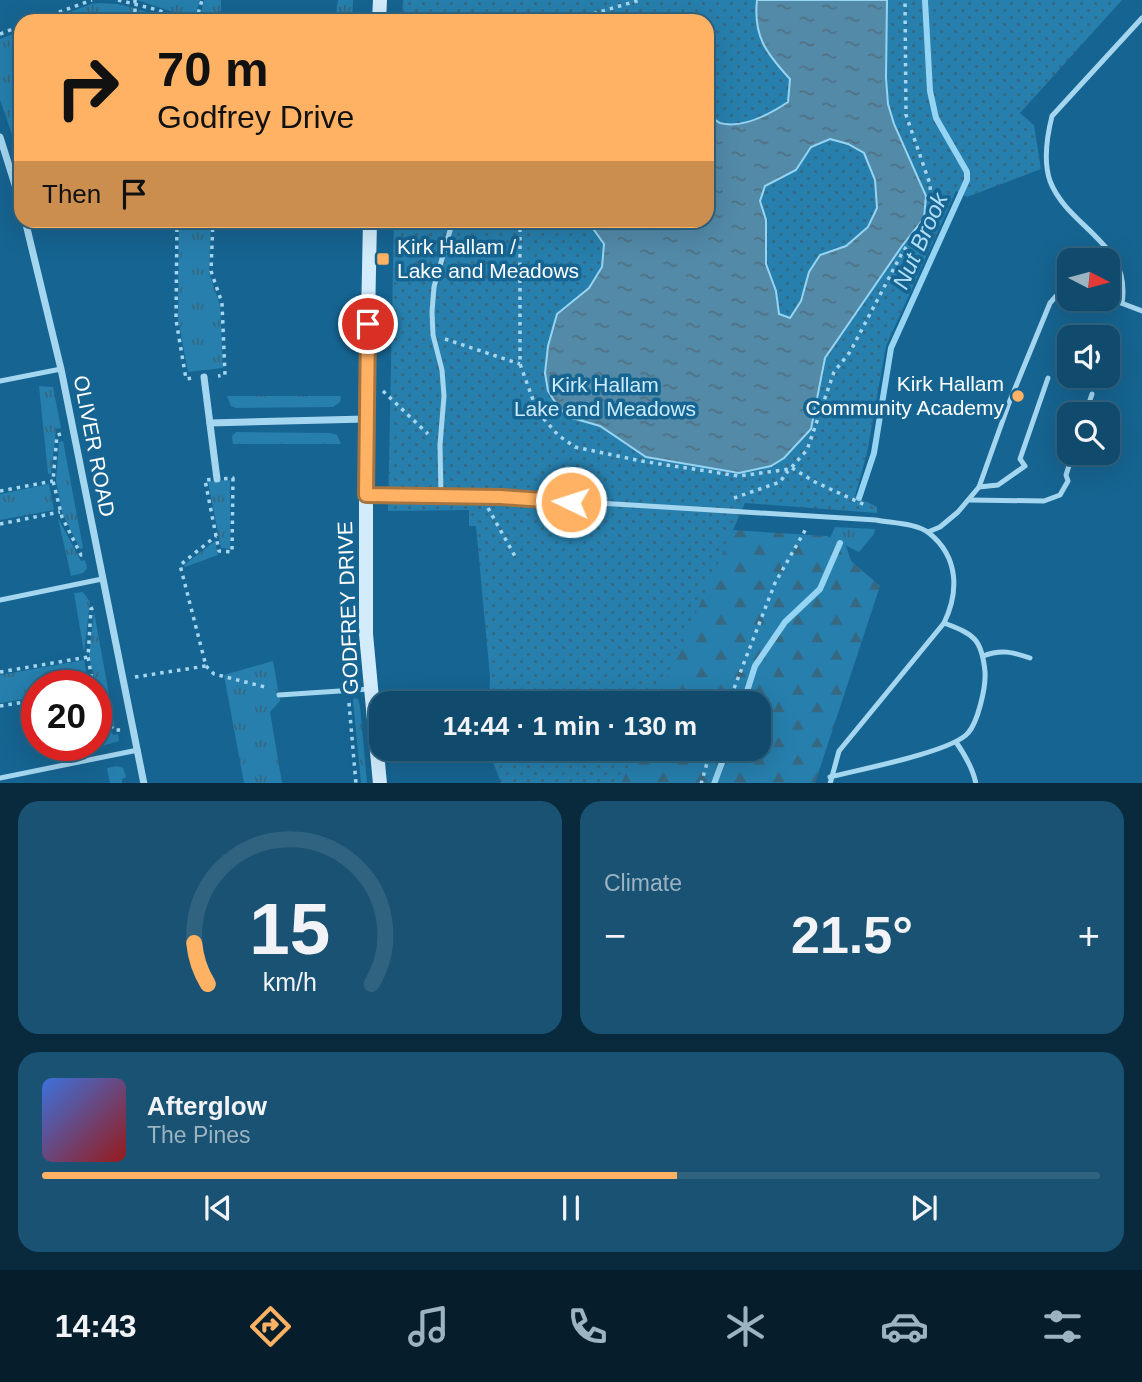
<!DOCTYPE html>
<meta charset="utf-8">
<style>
:root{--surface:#104b6d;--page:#195272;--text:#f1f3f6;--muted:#9cb3c2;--line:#306380;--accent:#ffb263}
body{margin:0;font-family:Helvetica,sans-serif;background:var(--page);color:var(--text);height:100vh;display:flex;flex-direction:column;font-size:26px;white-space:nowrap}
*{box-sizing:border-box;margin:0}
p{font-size:23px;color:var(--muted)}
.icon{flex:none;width:38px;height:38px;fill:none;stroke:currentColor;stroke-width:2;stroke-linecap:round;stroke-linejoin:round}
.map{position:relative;height:783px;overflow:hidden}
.side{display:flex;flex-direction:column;gap:18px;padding:18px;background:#09293c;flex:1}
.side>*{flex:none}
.hud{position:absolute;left:14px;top:14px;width:700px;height:214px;border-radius:21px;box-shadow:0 7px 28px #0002,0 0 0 2px var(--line);background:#ffb263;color:#111;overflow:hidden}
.needle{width:46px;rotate:96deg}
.tools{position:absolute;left:1057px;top:248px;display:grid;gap:14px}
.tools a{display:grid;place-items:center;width:63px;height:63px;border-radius:14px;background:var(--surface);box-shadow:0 7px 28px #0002,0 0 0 2px var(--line);font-size:35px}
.speed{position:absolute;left:21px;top:670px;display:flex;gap:14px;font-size:35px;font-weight:700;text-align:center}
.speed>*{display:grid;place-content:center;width:91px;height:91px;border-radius:50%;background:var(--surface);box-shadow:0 7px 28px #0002,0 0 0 2px var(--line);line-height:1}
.speed .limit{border:10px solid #d22;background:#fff;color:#111}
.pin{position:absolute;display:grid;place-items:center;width:60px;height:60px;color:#fff;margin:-30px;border:4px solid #fff;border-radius:50%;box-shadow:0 2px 7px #0007}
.me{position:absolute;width:77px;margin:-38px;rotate:274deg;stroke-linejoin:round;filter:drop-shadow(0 0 5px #0008)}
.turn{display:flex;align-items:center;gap:24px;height:147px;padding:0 28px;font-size:32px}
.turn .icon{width:91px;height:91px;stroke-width:2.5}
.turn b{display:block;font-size:49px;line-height:60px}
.then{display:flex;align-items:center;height:66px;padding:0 28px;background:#0003;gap:14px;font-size:26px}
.big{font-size:52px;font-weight:700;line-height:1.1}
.side .card{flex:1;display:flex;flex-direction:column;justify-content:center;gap:10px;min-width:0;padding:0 24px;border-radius:21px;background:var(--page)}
.side .dial{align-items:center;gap:0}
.dial svg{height:182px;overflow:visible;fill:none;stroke:var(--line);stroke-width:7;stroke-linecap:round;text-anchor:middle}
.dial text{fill:var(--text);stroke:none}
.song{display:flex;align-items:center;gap:21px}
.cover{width:84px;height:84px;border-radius:10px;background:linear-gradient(135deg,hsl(220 70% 55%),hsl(0 70% 35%))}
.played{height:7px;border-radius:4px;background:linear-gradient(90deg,var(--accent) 60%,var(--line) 60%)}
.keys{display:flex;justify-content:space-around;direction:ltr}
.heat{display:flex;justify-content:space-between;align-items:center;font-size:38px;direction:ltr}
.side .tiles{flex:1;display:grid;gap:18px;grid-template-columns:1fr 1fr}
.card:last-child{grid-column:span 2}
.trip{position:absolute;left:369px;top:691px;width:402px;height:70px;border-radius:21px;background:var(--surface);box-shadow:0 7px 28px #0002,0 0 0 2px var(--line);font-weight:700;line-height:70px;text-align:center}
.menu{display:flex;height:112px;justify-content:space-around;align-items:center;background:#061e2c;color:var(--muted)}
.menu .icon{width:49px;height:49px}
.menu .selected{color:var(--accent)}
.menu b{font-size:32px;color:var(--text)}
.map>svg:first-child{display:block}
.grass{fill:url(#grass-tufts)}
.forest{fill:url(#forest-firs)}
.park{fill:url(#park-dots)}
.water{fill:url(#water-ripples);stroke:#96d4f3;stroke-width:2;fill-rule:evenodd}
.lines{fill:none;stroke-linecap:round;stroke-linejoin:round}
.stream{stroke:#96d4f3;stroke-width:6}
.path{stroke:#a4d6f0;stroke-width:3.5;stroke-dasharray:3.5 5;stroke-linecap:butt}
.lane{stroke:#a4d6f0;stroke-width:5}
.street{stroke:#a4d6f0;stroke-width:7}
.secondary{stroke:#d2ecfb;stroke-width:14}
.route-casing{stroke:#a67440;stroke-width:18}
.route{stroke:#ffb263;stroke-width:12}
.poi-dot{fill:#ffb263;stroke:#166491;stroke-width:2.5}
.labels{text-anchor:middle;stroke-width:7;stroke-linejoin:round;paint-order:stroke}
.poi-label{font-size:21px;fill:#fff;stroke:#166491;text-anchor:start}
.park-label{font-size:21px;fill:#caebfb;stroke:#166491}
.street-label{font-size:21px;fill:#fff;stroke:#166491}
.water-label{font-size:23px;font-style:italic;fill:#b0dff7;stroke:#166491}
</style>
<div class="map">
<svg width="1142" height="784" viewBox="0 0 1142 784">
<defs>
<pattern id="grass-tufts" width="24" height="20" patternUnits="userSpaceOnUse" patternTransform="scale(1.75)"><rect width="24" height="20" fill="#267fad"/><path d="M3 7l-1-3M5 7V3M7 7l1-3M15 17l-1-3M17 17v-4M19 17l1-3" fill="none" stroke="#376881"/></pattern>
<pattern id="forest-firs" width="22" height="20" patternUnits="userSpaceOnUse" patternTransform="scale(1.75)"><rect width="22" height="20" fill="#267fad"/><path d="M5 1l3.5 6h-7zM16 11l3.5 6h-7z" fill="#376881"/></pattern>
<pattern id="park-dots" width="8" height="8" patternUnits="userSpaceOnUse" patternTransform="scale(1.75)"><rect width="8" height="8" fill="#267fad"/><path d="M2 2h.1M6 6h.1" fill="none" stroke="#376881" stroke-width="1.8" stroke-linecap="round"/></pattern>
<pattern id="water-ripples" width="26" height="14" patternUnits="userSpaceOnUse" patternTransform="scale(1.75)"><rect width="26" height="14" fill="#528aa8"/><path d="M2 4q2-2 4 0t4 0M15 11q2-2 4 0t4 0" fill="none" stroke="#507183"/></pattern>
</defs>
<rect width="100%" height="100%" fill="#166491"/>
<!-- grass -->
<g class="grass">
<path d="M 137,0 L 200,0 L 194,19 Z"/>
<path d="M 204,0 L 221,0 L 221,11 L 200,16 Z"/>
<path d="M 338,0 L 353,0 L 352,21 L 295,21 L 296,12 L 336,14 Z"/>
<path d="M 99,3 L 118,4 L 134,8 L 133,21 L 52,21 L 52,19 L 91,4 Z"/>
<path d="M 138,9 L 174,21 L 137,21 Z"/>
<path d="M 21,31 L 21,160 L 0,100 L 0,39 Z"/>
<path d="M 179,221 L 211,221 L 209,273 L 220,305 L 223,368 L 188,372 L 178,319 Z"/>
<path d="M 39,386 L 53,387 L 61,428 L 56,429 L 51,474 L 48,474 Z"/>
<path d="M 227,396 L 341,396 L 340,402 L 333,407 L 236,408 L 231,406 Z"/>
<path d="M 236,432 L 330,433 L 337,435 L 341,444 L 233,444 L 232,436 Z"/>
<path d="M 63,441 L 83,548 L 80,549 L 62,512 L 56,481 L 59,442 Z"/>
<path d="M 230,480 L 230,549 L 221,548 L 208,481 Z"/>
<path d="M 49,484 L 54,510 L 0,520 L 0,494 Z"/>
<path d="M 58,518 L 81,561 L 85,560 L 87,568 L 83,573 L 71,576 Z"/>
<path d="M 835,527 L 875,529 L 874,534 L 859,552 L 830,538 Z"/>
<path d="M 215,541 L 218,555 L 185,567 L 184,565 Z"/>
<path d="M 83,592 L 90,602 L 84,652 L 74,593 Z"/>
<path d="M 94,612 L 115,727 L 114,728 L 95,686 L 89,656 Z"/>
<path d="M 84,660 L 89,686 L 37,686 L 37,697 L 0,703 L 0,675 Z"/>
<path d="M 273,661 L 280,701 L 270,712 L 282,783 L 244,783 L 224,675 Z"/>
<path d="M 355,698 L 358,699 L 360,706 L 367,783 L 361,783 L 353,700 Z"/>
<path d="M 96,700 L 113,735 L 118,734 L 119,741 L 102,746 L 96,716 Z"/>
<path d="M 117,766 L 123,768 L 126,777 L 122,779 L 122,783 L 110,783 L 107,768 Z"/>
</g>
<!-- forest -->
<path class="forest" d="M 699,528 L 827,536 L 846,546 L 851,561 L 880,586 L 815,783 L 600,784 L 615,749 L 760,749 L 760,704 L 633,703 Z"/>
<!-- park -->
<g class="park">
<path d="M 403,0 L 1122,0 L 1020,113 L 1034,125 L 1041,169 L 967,197 L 956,191 L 886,346 L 867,453 L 855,496 L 877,507 L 877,513 L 745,503 L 656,703 L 489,703 L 490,677 L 476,526 L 469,526 L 469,510 L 388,511 L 394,221 L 707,220 L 707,21 L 402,21 Z"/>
<path d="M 488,749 L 636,749 L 621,784 L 501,783 Z"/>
</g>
<!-- water -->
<path class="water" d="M 757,0 L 887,0 L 886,78 L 888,104 L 894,124 L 926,196 L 924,218 L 902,246 L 825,358 L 811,429 L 784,458 L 771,466 L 739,473 L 646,457 L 600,426 L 569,417 L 559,408 L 548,391 L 545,373 L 548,346 L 557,314 L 589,288 L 602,267 L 604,244 L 594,230 L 582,221 L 707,220 L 707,113 C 711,116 716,121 720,123 C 742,129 770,114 788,102 L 790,79 C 766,53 753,36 757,0 ZM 830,139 L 848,144 L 864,153 L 875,180 L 877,208 L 868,227 L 846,246 L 820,255 L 809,272 L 801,301 L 790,318 L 779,314 L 776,291 L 766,264 L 766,220 L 760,201 L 765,186 L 796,170 L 811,147 Z"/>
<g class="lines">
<!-- stream -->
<g class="stream">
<path d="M 859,498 L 874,453 L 891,348 L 967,180 L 967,172 L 936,118 L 930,91 L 925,0"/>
<path d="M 743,704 L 755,666 L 785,622 L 820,589 L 840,543"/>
<path d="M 714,784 L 727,749"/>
</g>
<!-- path -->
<g class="path">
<path d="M 118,0 L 158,10 L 184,21"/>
<path d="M 135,0 L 135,21"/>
<path d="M 35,21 L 92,0"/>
<path d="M 196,21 L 202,0"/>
<path d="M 197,21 C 217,7 245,17 267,21"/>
<path d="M 569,21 L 640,0"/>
<path d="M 0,34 L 21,26"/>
<path d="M 177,220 L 176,320 L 186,379 L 192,378"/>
<path d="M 213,220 L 211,271 L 222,303 L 225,375 L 218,376"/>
<path d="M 520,220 L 520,364 L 537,411 L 558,435 L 575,447 L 641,461 L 739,476 L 790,469 L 807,450 L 834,372 L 850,352 L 902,253 L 928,217 L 931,202 L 930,184 L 906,115 L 905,0"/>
<path d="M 445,339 L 520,364"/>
<path d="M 383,391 L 428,434"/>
<path d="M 61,434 L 57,435 L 53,481 L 62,517 L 81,555 L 84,555"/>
<path d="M 792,468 L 815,482 L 865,505"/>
<path d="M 233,478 L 232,552 L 219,551 L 205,480 Z"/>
<path d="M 0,491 L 53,481"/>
<path d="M 734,498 L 780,482 L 788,471"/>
<path d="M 488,508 L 516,558"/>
<path d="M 0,524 L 60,512"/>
<path d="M 206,666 L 214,674 L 269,688"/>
<path d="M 0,672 L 88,657"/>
<path d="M 135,677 L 206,666 L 180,565 L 216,536"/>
<path d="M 93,686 L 88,657 L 91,609 L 95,607"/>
<path d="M 96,695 L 113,730 L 121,730"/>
<path d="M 349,703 L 356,784"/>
<path d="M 728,704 L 775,583 L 807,527"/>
<path d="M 0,706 L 37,700"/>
<path d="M 701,784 L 711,749"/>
</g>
<!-- lane -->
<g class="lane">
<path d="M 1108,298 L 1142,311"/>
<path d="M 1122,303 C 1132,243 1068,228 1050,181 C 1043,161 1047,136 1052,116 L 1142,18"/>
<path d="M 0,381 L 61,369"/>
<path d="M 1085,415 L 1092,394"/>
<path d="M 979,487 L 998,485 L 1025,466 L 1020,459 L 1048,378"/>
<path d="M 369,495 L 501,497 L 876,520 C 891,523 916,523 929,533 C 959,557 959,592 944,623 L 839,751 L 830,784"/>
<path d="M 441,496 L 440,445 L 444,396 L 442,370 L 433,335 L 432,312 L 434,287 L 453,220"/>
<path d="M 970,500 L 1044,501 L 1060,495 L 1068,481 L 1066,475 L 1073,453"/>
<path d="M 928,532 L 940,527 L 958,512 L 979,487 L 1009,403 L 1050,303 L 1058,294 L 1069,290"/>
<path d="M 0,600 L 102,579"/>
<path d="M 983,656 C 1001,649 1013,652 1030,658"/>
<path d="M 279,695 L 370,689"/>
<path d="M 956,742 C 965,755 973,768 976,784"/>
<path d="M 830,777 C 857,770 952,752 968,733 C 978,722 986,687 985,672 C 982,639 974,634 944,623"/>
<path d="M 0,778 L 138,750"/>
</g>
<!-- street -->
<g class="street">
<path d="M 0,137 L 21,204"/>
<path d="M 25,220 L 61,369 L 144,784"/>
<path d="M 204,377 L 217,479"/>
<path d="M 210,423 L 366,419"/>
</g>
<!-- secondary -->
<g class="secondary">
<path d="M 379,21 L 380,0"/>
<path d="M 370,220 L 366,419 L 366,634 L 380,784"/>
</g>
</g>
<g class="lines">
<defs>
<path id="route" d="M 368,324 L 366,495 L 501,497 L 571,502"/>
</defs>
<!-- route casing -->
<use href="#route" class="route-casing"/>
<!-- route -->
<use href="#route" class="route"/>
</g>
<!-- markers -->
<g class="poi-dot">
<rect x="376" y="252" width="14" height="14" rx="3.5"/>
<circle cx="1018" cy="396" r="7"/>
</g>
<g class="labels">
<!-- poi labels -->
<g class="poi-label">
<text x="397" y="254">Kirk Hallam /<tspan x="397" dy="24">Lake and Meadows</tspan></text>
<text x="1004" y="391" text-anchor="end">Kirk Hallam<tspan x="1004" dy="24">Community Academy</tspan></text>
</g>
<!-- park labels -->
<g class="park-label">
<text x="605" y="392">Kirk Hallam<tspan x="605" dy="24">Lake and Meadows</tspan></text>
</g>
<!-- street labels -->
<g class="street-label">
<text transform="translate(94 446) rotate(79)" y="7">OLIVER ROAD</text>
<text transform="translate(348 608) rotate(-92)" y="7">GODFREY DRIVE</text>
</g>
<!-- water labels -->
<g class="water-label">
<text transform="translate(920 241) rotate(-66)" y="8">Nut Brook</text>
</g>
</g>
</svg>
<div class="tools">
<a><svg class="needle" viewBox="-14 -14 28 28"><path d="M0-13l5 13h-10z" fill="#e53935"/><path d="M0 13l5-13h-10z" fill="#9cb3c2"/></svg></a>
<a><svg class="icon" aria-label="sound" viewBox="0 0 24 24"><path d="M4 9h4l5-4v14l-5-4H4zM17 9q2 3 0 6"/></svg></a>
<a><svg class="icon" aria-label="search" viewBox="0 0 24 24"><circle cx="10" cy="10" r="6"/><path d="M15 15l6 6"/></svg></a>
</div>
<div class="speed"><div class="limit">20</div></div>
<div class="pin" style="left:368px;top:324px;background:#d93025"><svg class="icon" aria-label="arrive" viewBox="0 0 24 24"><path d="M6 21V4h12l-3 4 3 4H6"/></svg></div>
<svg class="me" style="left:571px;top:502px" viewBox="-20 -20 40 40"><circle r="17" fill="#ffb263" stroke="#fff" stroke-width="3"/><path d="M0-11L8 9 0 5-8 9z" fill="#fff"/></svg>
<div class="trip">14:44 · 1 min · 130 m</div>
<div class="hud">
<div class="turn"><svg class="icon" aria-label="right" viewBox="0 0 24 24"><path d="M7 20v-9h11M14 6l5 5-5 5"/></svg><div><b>70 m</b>Godfrey Drive</div></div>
<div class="then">Then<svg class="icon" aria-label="arrive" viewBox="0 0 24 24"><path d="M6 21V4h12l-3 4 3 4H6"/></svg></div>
</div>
</div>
<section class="side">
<div class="tiles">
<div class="card dial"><svg viewBox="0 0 100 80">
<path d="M14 69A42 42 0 1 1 86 69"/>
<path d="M14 69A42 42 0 0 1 8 51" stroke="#ffb263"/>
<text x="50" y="56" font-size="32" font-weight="700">15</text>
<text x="50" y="72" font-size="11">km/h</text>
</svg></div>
<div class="card"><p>Climate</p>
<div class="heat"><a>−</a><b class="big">21.5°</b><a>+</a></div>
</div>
<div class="card">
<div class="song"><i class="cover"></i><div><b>Afterglow</b><p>The Pines</p></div></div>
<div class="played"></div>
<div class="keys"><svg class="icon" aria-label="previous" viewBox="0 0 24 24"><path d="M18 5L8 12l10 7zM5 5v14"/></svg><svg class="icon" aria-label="pause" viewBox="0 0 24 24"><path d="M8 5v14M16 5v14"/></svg><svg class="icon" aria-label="next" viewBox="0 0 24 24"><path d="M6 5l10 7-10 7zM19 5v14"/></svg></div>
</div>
</div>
</section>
<nav class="menu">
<b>14:43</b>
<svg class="icon selected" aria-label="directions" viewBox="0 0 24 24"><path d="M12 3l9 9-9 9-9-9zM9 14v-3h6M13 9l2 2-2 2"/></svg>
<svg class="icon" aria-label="music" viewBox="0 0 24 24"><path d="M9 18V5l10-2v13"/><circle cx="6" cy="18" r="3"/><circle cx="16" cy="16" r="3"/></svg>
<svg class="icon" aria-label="phone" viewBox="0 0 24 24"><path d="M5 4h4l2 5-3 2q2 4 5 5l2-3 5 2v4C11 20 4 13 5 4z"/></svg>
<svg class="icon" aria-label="climate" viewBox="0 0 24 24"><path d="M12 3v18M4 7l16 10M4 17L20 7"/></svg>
<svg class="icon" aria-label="car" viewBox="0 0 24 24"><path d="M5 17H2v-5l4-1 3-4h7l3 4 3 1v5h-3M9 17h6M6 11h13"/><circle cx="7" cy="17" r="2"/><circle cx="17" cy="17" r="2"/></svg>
<svg class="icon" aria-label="filters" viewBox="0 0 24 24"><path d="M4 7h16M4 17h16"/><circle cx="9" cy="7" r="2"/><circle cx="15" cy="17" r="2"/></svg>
</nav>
